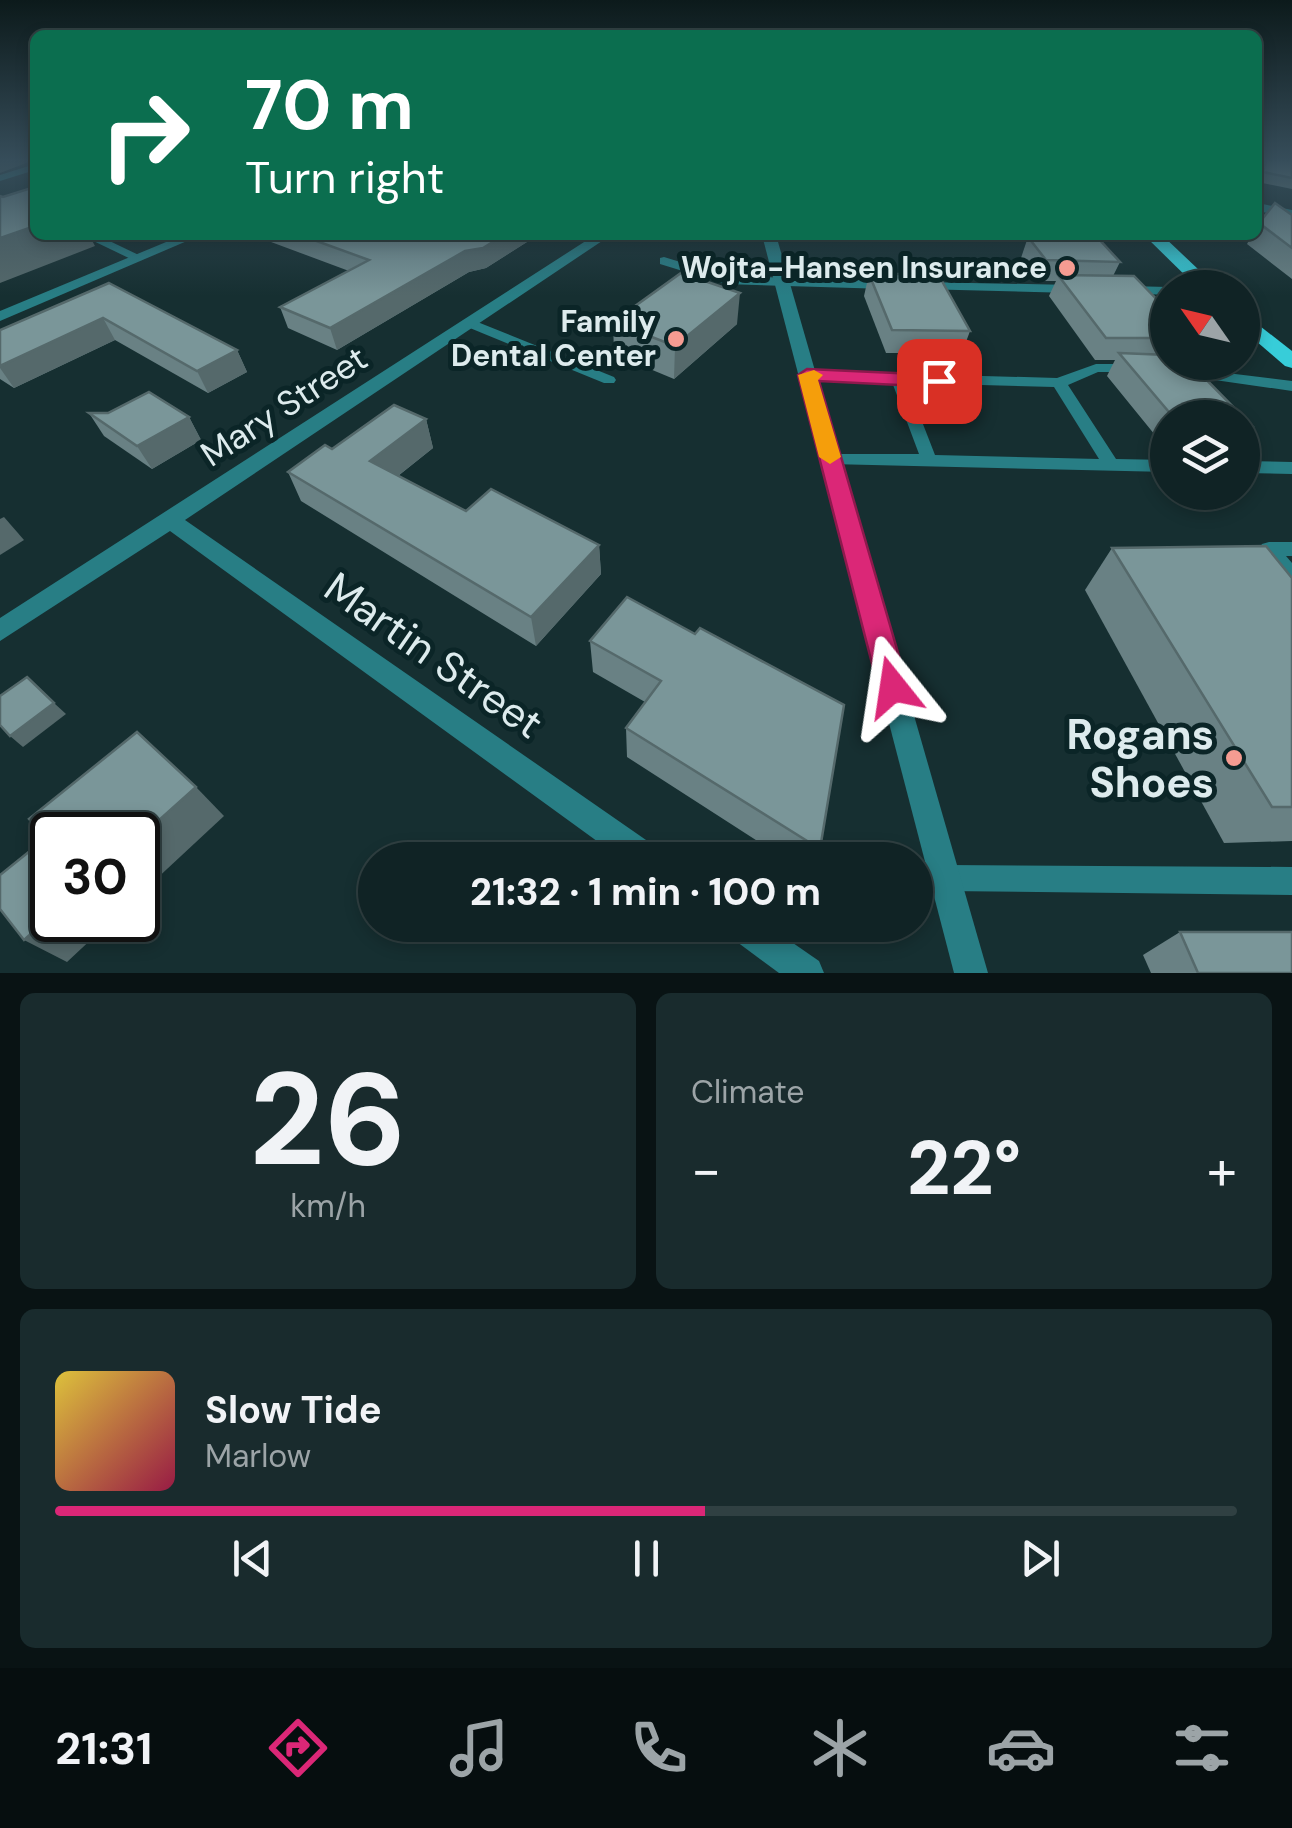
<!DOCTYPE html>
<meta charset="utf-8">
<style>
:root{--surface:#102325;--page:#192b2d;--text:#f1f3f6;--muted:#9ca4a7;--line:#304042;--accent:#db2777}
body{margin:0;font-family:"DM Sans",sans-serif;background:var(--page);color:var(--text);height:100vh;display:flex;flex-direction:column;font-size:38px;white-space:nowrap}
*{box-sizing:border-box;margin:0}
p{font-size:32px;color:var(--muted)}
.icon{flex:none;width:55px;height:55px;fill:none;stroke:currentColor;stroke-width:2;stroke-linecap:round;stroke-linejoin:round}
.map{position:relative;height:973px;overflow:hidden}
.panel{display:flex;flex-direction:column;gap:20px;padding:20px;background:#091314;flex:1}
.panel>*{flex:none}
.banner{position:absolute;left:30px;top:30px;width:1232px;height:210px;border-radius:15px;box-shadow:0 5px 15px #0003,0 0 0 2px var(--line);background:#0b6e4f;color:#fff;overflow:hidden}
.needle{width:65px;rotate:304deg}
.buttons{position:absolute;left:1150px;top:270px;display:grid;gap:20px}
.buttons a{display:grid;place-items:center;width:110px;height:110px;border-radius:50%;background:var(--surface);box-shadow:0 5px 15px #0003,0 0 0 2px var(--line);font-size:50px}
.speed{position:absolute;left:30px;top:812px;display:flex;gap:20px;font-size:50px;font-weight:700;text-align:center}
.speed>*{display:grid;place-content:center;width:130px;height:130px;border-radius:50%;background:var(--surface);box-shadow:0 5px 15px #0003,0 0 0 2px var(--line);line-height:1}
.speed .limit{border:5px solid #111;border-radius:15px;background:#fff;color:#111}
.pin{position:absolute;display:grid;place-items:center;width:85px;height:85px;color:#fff;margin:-42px;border-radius:20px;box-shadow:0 5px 15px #0006}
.me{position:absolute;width:110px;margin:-55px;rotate:345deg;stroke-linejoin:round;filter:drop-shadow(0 0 8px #0008)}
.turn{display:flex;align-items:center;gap:35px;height:210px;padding:0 50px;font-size:45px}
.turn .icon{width:130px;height:130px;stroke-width:2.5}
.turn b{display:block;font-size:70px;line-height:85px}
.big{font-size:75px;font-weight:800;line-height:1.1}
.panel .widget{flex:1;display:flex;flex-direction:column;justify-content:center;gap:15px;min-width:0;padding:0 35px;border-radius:15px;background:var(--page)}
.panel .dial{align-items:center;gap:0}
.dial b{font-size:130px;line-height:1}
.song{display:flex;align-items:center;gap:30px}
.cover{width:120px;height:120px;border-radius:15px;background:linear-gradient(135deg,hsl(50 70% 55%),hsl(340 70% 35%))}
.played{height:10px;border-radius:5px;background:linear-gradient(90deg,var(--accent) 55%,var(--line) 55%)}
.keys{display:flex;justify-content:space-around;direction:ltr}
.heat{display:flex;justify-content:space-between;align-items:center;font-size:55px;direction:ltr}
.panel .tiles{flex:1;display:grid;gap:20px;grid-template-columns:1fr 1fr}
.widget:last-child{grid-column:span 2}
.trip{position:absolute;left:358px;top:842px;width:575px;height:100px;border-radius:50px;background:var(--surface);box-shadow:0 5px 15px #0003,0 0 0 2px var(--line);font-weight:800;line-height:100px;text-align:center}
.menu{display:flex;height:160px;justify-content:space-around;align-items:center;background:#060e0f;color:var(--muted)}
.menu .icon{width:70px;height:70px}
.menu .active{color:var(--accent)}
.menu b{font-size:45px;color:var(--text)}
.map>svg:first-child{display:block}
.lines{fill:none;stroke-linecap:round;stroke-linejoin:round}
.lane{fill:#287e85;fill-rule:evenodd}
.street{fill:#287e85;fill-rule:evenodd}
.primary{fill:#37cdd9;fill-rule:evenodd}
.wall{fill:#698184}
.shaded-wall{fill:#55696b}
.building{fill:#7a9699;stroke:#55696b;stroke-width:2.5}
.route{fill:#db2777;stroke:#8e194d;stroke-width:2.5}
.slow{fill:#f59e0b}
.poi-dot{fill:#f59c92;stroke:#0b2527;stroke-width:4}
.labels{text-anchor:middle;stroke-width:10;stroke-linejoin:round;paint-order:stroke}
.far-poi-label{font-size:30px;font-weight:bold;fill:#ddebed;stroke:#0b2527;text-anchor:end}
.street-label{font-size:35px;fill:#ddebed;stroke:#0b2527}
.near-street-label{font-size:42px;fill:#ddebed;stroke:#0b2527}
.near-poi-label{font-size:42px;font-weight:bold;fill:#ddebed;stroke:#0b2527;text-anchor:end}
</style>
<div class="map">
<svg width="1292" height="973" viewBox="0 0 1292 973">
<rect width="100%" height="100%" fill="#162f31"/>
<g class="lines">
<!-- lane -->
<g class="lane">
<path d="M 35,164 L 35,170 L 0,181 L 0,175 Z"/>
<path d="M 81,235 L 97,235 L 145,258 L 135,261 Z"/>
<path d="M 858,235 L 896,235 C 888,241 866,241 858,235 Z"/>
<path d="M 664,257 L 726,276 L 887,281 L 893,285 L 887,289 L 725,284 L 660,264 L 660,258 Z"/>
<path d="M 923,282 L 1072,285 L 1078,289 L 1072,293 L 919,289 L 917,286 Z"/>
<path d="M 1128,286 L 1168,287 L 1169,288 L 1168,295 L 1123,293 L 1123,287 Z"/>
<path d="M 470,319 L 614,377 L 616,380 L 614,383 L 604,383 L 465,326 L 463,323 Z"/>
<path d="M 1096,364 L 1133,364 L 1140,368 L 1133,372 L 1098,372 L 1068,385 L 1116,459 L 1168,460 L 1168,472 L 830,464 L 824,462 L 822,458 L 824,454 L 919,454 L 892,382 L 807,379 L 800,375 L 807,371 L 1057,378 ZM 907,383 L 1054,387 L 1099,459 L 935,455 Z"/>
<path d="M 1178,367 L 1292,381 L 1292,391 L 1173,374 L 1171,371 Z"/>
<path d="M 1242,461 L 1292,462 L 1292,474 L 1242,473 Z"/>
<path d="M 1269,542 L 1292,542 L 1292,556 L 1286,556 L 1292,563 L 1292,585 L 1285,582 L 1259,549 L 1262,544 Z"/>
<path d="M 945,865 L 1292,867 L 1292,895 L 945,891 L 935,888 L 932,878 L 935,868 Z"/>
</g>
<!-- street -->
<g class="street">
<path d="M 1258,203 L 1292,210 L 1292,218 L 1258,211 Z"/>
<path d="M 183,235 L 201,235 L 0,321 L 0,311 Z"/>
<path d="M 595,235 L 611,235 L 185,520 L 659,849 L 663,860 L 623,860 L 170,531 L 0,641 L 0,618 Z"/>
<path d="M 762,235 L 776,235 L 988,973 L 954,973 Z"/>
<path d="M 724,925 L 767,925 L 819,961 L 824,973 L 779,973 L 729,936 Z"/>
</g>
<!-- primary -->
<g class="primary">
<path d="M 1144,235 L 1162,235 L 1218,288 L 1198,288 Z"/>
<path d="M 1242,312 L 1292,351 L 1292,368 L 1285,366 L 1242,329 Z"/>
</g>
</g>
<!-- wall -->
<g class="wall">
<path d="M 1262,160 L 1292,160 L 1292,189 L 1258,182 Z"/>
<path d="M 1275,203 L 1292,215 L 1292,279 L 1247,244 L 1252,235 L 1258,235 L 1258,226 Z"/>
<path d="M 262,235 L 538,235 L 486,268 L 469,272 L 337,350 L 288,328 L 280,307 L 349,271 L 263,239 Z"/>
<path d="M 1028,237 L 1097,237 L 1120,262 L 1113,276 L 1134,276 L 1168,311 L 1168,355 L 1155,355 L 1168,355 L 1168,362 L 1189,362 L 1252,426 L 1242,439 L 1242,418 L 1168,418 L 1168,451 L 1107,376 L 1115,360 L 1095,360 L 1049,296 L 1056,281 L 1038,281 L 1021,258 Z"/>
<path d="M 869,274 L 970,331 L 962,353 L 886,353 L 864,296 Z"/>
<path d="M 109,283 L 237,350 L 247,372 L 208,393 L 115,340 L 14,388 L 0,379 L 0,330 Z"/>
<path d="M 613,322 L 737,324 L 674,379 L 614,354 Z"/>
<path d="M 89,413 L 189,417 L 201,440 L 152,469 L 104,436 Z"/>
<path d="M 426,419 L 433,448 L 398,476 L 466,511 L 599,545 L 601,574 L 536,646 L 301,501 L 288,472 L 332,449 Z"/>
<path d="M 1112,548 L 1292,578 L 1292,841 L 1224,843 L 1085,590 Z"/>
<path d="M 627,597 L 820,849 L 816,860 L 787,860 L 627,757 L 626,728 L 645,702 L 593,672 L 590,641 Z"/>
<path d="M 1180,932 L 1292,973 L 1151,973 L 1143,955 Z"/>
</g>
<!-- shaded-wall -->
<g class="shaded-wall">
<path d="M 0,160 L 34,160 L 0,173 Z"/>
<path d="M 35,226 L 35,235 L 89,235 L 95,246 L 0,283 L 0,238 Z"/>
<path d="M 504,235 L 538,235 L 486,268 L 469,272 L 337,350 L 330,328 L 465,251 Z"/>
<path d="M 740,293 L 737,324 L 674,379 L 675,346 Z"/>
<path d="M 103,318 L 115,340 L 14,388 L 0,368 L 0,366 Z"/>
<path d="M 237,350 L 247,372 L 208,393 L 197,371 Z"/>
<path d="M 189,417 L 201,440 L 152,469 L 137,446 Z"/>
<path d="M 426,419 L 433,448 L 380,490 L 370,461 Z"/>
<path d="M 4,517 L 24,540 L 0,555 L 0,519 Z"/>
<path d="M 599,545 L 601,574 L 536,646 L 531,617 Z"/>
<path d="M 54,703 L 66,714 L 23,747 L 10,736 Z"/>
<path d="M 196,787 L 224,816 L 138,896 L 138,839 Z"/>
<path d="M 52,915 L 52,920 L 112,920 L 67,962 L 24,940 Z"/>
</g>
<!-- building -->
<g class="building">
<path d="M 1266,160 L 1292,160 L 1292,178 L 1263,172 Z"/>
<path d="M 28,189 L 35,192 L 35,226 L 0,238 L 0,196 L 3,197 Z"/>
<path d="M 1275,203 L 1292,215 L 1292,248 L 1259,223 Z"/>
<path d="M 300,235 L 504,235 L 483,248 L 465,251 L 330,328 L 280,307 L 369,260 Z"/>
<path d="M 1028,237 L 1097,237 L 1120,262 L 1046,260 Z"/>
<path d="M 681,273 L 740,293 L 675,346 L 613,322 Z"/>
<path d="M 869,274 L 938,274 L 970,331 L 892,330 Z"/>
<path d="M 1058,275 L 1134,276 L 1168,311 L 1168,332 L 1159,332 L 1164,338 L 1106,338 Z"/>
<path d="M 109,283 L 237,350 L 197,371 L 103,318 L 0,366 L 0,330 Z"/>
<path d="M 1119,353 L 1168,355 L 1168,362 L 1189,362 L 1252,426 L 1242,426 L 1242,418 L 1174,418 Z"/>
<path d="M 149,392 L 189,417 L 137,446 L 89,413 L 108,413 Z"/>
<path d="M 394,405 L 426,419 L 370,461 L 466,511 L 491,489 L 599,545 L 531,617 L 288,472 L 325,445 L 332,449 Z"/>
<path d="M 1266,546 L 1292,578 L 1292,807 L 1272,807 L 1112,548 Z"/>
<path d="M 627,597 L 695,634 L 700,628 L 844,705 L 820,849 L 626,728 L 661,681 L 590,641 Z"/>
<path d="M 27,677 L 54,703 L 10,736 L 0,725 L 0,696 Z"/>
<path d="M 137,732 L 196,787 L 138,839 L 138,835 L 52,835 L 52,915 L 24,940 L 0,909 L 0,875 L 46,838 L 29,819 Z"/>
<path d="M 1180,932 L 1292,932 L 1292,973 L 1198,973 Z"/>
</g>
<!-- sky -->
<linearGradient id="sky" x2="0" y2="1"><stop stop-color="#0c1a1b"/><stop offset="0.54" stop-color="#364d5a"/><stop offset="1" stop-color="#364d5a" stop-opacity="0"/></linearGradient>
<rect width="1292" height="296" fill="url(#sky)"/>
<!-- route -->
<path class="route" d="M 807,369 L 939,375 L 949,381 L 939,387 L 819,381 L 908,687 L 903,696 L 893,700 L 883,696 L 878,687 L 798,375 Z"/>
<!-- slow -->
<path class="slow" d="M 814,370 L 823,375 L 818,380 L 841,457 L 830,464 L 819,457 L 798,375 Z"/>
<!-- markers -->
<g class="poi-dot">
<circle cx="1067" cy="268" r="10"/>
<circle cx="676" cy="339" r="10"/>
<circle cx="1234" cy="758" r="10"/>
</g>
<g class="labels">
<!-- far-poi labels -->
<g class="far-poi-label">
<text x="1047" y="278">Wojta-Hansen Insurance</text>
<text x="656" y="332">Family<tspan x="656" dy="34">Dental Center</tspan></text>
</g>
<!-- street labels -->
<g class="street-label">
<text transform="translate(284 406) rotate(-33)" y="12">Mary Street</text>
</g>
<!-- near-street labels -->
<g class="near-street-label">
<text transform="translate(434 655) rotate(35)" y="15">Martin Street</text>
</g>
<!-- near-poi labels -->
<g class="near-poi-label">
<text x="1214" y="749">Rogans<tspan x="1214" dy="48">Shoes</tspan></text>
</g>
</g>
</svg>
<div class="buttons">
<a><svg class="needle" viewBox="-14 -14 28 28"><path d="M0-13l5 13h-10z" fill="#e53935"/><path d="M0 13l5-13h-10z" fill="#9ca4a7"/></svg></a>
<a><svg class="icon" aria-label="layers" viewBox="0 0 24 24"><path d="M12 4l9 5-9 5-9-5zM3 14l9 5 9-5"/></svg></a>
</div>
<div class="speed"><div class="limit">30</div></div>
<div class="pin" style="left:939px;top:381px;background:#d93025"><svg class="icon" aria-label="arrive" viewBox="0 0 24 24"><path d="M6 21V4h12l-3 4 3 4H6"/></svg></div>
<svg class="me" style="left:893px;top:687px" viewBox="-20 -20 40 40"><path d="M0-17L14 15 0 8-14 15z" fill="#db2777" stroke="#fff" stroke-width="4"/></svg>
<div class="trip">21:32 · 1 min · 100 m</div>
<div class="banner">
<div class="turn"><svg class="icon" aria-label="right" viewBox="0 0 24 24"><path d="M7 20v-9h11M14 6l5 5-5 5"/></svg><div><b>70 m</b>Turn right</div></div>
</div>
</div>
<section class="panel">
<div class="tiles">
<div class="widget dial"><b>26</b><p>km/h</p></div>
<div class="widget"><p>Climate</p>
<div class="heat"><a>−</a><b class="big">22°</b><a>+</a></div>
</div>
<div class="widget">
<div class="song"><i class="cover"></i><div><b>Slow Tide</b><p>Marlow</p></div></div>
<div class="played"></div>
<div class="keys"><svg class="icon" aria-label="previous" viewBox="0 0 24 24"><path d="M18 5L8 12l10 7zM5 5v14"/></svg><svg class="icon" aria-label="pause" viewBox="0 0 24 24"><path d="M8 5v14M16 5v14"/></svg><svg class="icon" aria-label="next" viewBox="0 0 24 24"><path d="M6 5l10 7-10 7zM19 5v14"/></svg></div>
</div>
</div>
</section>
<nav class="menu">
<b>21:31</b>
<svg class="icon active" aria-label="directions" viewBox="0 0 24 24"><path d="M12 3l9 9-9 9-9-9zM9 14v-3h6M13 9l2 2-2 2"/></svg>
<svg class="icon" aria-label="music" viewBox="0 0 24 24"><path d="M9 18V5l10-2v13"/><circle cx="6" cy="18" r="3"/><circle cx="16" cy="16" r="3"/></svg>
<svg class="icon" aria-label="phone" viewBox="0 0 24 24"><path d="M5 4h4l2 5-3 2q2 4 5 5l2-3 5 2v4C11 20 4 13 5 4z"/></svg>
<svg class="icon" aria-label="climate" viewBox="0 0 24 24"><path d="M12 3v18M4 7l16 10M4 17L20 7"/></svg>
<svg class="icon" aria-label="car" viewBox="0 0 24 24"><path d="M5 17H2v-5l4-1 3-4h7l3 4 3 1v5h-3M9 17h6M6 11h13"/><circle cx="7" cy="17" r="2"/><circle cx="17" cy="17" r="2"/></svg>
<svg class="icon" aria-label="filters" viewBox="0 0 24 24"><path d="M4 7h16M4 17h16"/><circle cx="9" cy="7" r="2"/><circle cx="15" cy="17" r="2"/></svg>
</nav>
